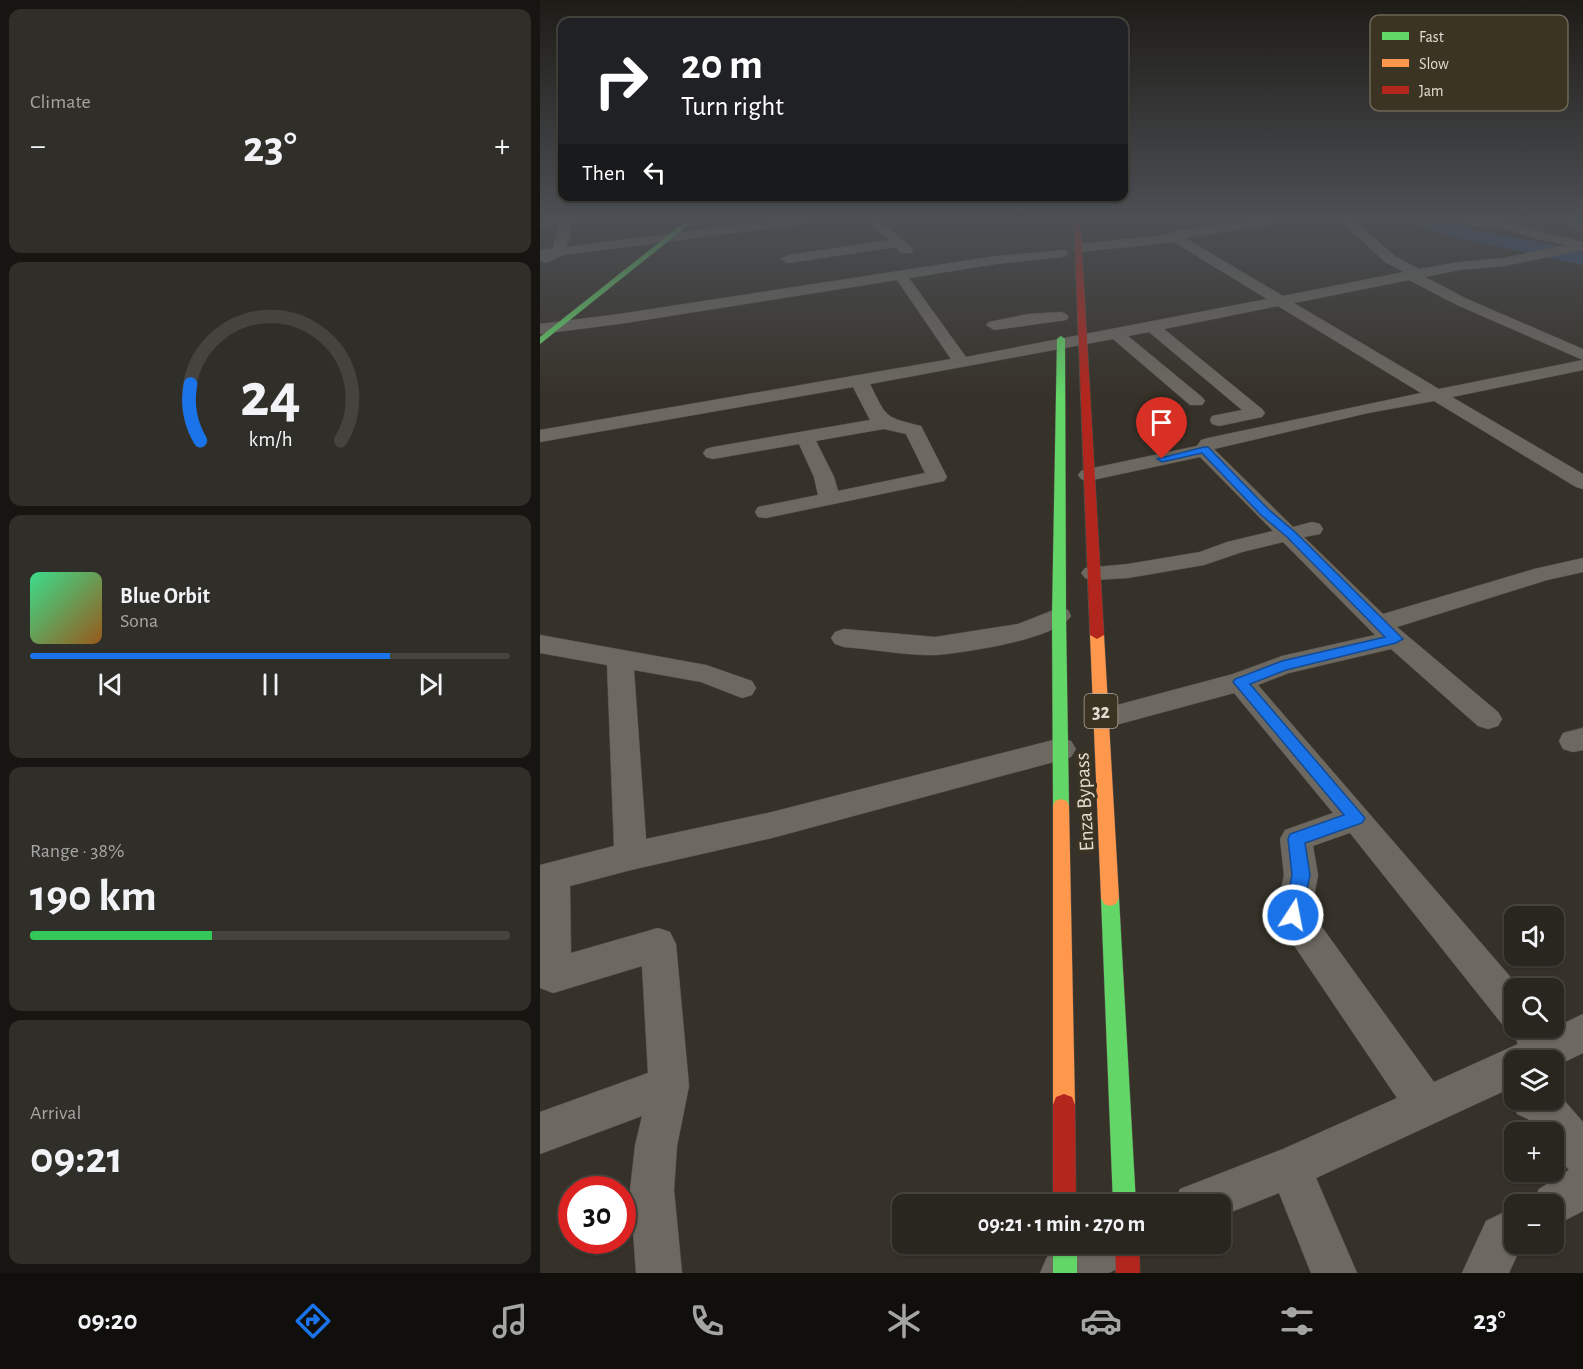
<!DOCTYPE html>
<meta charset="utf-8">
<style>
:root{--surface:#28261f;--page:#302e28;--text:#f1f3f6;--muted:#a5a5a4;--line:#44433d;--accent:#1a73e8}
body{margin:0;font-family:"Alegreya Sans",sans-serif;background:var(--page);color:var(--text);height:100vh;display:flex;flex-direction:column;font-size:22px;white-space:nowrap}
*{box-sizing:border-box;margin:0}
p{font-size:20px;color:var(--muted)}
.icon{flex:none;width:33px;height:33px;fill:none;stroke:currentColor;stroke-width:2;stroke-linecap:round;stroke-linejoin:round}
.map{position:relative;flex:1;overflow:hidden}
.panel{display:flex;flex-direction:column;gap:9px;padding:9px;background:#161511;width:540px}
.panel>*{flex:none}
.banner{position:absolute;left:18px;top:18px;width:570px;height:183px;border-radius:12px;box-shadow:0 2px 4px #0004,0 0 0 2px var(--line);background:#202124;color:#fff;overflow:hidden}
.buttons{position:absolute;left:964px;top:906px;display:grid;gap:12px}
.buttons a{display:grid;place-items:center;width:60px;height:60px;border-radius:12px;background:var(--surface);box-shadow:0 2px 4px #0004,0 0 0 2px var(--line);font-size:30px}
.speed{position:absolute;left:18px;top:1176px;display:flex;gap:12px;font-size:30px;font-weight:700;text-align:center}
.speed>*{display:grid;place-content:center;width:78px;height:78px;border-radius:50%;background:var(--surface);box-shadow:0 2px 4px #0004,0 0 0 2px var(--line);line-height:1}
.speed .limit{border:9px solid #d22;background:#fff;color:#111}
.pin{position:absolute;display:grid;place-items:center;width:51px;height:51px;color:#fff;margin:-62px -26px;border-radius:50% 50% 50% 0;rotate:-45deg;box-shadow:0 0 6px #0007}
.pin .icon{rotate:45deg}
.me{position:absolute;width:66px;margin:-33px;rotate:11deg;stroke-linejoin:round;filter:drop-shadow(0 0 4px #0008)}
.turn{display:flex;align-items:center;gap:21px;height:126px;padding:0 24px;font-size:27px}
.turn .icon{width:78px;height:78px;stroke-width:2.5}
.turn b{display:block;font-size:42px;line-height:51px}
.then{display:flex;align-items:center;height:57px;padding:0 24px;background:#0003;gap:12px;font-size:22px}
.big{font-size:45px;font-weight:700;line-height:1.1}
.panel .widget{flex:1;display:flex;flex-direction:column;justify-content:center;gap:9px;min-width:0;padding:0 21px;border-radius:12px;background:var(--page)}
.panel .dial{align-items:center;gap:0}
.dial svg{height:156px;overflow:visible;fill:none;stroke:var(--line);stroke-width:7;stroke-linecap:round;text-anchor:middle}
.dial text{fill:var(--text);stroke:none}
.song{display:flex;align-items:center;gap:18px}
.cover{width:72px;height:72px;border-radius:9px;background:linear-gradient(135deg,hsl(150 70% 55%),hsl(30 70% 35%))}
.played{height:6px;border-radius:3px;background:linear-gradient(90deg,var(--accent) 75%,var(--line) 75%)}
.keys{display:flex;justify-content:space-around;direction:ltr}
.heat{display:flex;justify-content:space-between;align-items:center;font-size:33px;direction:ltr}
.charge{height:9px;border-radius:4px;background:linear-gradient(90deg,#34c759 38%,var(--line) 0)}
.trip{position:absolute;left:352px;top:1194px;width:339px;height:60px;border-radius:12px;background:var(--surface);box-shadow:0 2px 4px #0004,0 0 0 2px var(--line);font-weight:700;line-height:60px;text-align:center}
.menu{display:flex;height:96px;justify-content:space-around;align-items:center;background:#100f0c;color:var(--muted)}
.menu .icon{width:42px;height:42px}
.menu .selected{color:var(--accent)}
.menu b{font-size:27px;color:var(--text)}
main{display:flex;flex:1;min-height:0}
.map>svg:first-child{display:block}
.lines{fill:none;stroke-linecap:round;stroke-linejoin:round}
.river{fill:#334f7f;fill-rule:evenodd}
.street-casing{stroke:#545048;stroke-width:1}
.fast-casing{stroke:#545048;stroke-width:1}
.slow-casing{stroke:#545048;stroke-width:1}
.jam-casing{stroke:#545048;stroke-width:1}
.street{fill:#6d6961;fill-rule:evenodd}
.fast{fill:#63d668;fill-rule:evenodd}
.slow{fill:#ff974d;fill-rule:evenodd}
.jam{fill:#b3261e;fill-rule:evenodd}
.route{fill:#1a73e8;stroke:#114b97;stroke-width:1.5}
.labels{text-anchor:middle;stroke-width:6;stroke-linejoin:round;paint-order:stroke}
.shield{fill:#3c3423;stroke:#b0a99d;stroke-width:1.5}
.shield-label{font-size:20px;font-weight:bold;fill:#e1dbd1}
.street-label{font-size:21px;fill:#e1dbd1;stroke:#3c3423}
.key{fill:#3c3423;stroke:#6e6657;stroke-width:1.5}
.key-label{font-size:16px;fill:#e1dbd1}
</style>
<main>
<section class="panel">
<div class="widget"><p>Climate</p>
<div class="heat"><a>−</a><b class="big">23°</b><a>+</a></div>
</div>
<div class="widget dial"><svg viewBox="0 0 100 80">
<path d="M14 69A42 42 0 1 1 86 69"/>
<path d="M14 69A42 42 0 0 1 9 40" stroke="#1a73e8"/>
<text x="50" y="56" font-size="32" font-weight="700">24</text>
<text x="50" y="72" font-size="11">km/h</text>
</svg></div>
<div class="widget">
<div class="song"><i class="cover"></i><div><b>Blue Orbit</b><p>Sona</p></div></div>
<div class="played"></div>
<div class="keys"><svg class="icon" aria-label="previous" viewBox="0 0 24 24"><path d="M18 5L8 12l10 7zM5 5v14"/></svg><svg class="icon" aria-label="pause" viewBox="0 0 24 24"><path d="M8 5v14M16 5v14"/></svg><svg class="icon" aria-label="next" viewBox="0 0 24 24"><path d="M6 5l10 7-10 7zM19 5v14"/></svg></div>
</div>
<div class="widget"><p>Range · 38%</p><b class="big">190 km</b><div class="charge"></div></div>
<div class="widget"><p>Arrival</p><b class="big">09:21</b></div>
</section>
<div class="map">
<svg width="1043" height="1273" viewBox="0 0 1043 1273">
<rect width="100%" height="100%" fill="#363229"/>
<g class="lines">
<!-- river -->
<path class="river" d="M 861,218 L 891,218 L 922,227 L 1043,251 L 1043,265 L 918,238 L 864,222 Z"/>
<defs>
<g id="street">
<path d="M 14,218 L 60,218 L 54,222 L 31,224 L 30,237 L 26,247 L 251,218 L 283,218 L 277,222 L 23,255 L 6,263 L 0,260 L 0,250 L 13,248 C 14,239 18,234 18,224 L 0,227 L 0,219 Z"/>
<path d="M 332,218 L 344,218 L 344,224 L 371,247 L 373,250 L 371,253 L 361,253 L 356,247 L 248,263 L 241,259 L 248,255 L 350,240 L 334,228 Z"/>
<path d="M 723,218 L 750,218 L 744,222 L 645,238 L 743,296 L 864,272 L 845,262 L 798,218 L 811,218 L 855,256 L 879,269 L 919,262 L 964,258 L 1026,245 L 993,238 L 962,227 L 933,226 L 910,221 L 908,218 L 963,219 L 1001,232 L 1043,242 L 1043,250 L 964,266 L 919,270 L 885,277 L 927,299 L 1043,349 L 1043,360 L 917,305 L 869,280 L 754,303 L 899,389 L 1043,360 L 1043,370 L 912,397 L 1043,474 L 1043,489 L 1036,487 L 894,401 L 828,413 L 674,449 L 753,527 L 772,522 L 780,524 L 783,529 L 780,534 L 764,537 L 843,614 L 994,569 L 1043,558 L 1043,572 L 1007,580 L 857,627 L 958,712 L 962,719 L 958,726 L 948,729 L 938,726 L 851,649 L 749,673 L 718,685 L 980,988 L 975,988 L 975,1028 L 1014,1028 L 1043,1014 L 1043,1053 L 1014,1067 L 1014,1060 L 975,1060 L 975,1086 L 776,1178 L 817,1273 L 771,1273 L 739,1193 L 681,1216 L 681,1204 L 633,1204 L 640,1189 L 743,1149 L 857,1098 L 741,926 L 736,915 L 744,875 L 740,839 L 745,830 L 793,813 L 694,693 L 561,729 L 551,726 L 547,719 L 551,712 L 693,674 L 742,656 L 835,635 L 743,542 L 702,552 L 664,565 L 588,578 L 553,580 L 545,578 L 541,573 L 545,568 L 588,564 L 660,552 L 687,542 L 733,531 L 660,457 L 548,481 L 541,479 L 538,475 L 541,471 L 548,469 L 657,446 L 661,440 L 668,438 L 881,393 L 738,306 L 624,329 L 722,409 L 725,413 L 722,417 L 679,426 L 672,424 L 670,420 L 672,416 L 702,410 L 609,332 L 588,336 L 662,397 L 665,401 L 662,405 L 650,405 L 573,339 L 330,384 C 347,418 344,417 381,426 L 407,477 L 404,481 L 226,518 L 218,517 L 215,512 L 218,507 L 278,495 L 274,477 L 259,444 L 173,459 L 166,457 L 163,453 L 166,449 L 173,447 L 330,420 L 313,387 L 0,442 L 0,430 L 411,359 L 357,280 L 79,324 L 0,334 L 0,324 L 79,314 L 456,256 L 526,250 L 528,253 L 526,256 L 521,257 L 456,264 L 369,278 L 426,357 L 727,299 L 634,242 L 539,252 L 532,248 L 539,244 L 627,235 L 633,232 ZM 344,429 L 366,434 L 385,473 L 298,491 L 294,477 L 276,441 ZM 810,833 L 962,1024 L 970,1027 L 978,1044 L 894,1082 L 771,912 L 778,875 L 773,846 Z"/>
<path d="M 1012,218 L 1028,218 L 1043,224 L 1043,232 Z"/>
<path d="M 521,312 L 526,314 L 529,317 L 526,320 L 454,330 L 446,325 L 449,322 L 488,314 Z"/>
<path d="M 519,608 L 528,610 L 531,616 C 517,639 424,653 396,655 C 368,656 333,649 304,647 L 295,644 L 291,638 L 295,632 L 304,629 L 395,637 L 478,624 Z"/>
<path d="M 0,635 L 166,665 L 212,681 L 216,688 L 212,695 L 202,698 L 161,682 L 94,670 L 106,839 L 232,812 L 521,738 L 531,741 L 536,749 L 531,757 L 521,760 L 232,838 L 91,870 L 30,886 L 31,953 L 118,928 L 130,932 L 136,944 L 149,1086 L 137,1146 L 134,1190 L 142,1273 L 96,1273 L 90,1190 L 95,1146 L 102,1116 L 0,1154 L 0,1112 L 108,1073 L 102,966 L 13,993 L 0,988 L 0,865 L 74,846 L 67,665 L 0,653 Z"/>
<path d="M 1043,728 L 1043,750 L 1033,752 L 1023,749 L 1019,741 L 1023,733 Z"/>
<path d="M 975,1090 L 975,1100 L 1014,1100 L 1014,1090 L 1016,1091 L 1043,1122 L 1043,1211 L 1014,1226 L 1014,1204 L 992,1204 L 999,1189 L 1029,1170 L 1014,1152 L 1014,1132 L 998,1132 L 988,1119 L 977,1114 L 971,1100 Z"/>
<path d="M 975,1207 L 975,1244 L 991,1244 L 978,1253 L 969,1273 L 922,1273 L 946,1221 Z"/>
<path d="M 532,1244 L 599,1244 L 593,1260 L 569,1273 L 500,1273 L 507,1257 Z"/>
</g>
<g id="fast">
<path d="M 150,218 L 157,218 L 0,344 L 0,337 Z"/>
<path d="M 521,336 L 525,339 L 526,616 L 529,806 L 527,811 L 521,813 L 515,811 L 513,806 L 512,616 L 517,339 Z"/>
<path d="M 570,890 L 576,892 L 579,898 L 596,1204 L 573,1204 L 561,898 L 564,892 Z"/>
<rect x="513" y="1244" width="24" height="29"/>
</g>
<g id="slow">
<path d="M 557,631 L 564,635 L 579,898 L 576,904 L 570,906 L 564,904 L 561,898 L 550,635 Z"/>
<path d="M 521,799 L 527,801 L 529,806 L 535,1105 L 532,1113 L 524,1116 L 516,1113 L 513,1105 L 513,806 L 515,801 Z"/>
</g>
<g id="jam">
<path d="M 534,218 L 540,218 L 564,635 L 557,639 L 550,635 Z"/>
<path d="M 524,1094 L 532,1097 L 535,1105 L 536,1204 L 513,1204 L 513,1105 L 516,1097 Z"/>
<path d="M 575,1244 L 599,1244 L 600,1273 L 576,1273 Z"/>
</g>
</defs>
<!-- street casing -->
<use href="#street" class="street-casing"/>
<!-- fast casing -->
<use href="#fast" class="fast-casing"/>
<!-- slow casing -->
<use href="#slow" class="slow-casing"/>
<!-- jam casing -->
<use href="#jam" class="jam-casing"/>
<!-- street -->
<use href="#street" class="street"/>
<!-- fast -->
<use href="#fast" class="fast"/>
<!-- slow -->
<use href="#slow" class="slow"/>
<!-- jam -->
<use href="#jam" class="jam"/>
</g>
<!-- sky -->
<linearGradient id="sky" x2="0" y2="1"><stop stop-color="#1e1c17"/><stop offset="0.55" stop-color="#4c4f54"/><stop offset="1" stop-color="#4c4f54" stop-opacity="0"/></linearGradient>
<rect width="1043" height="396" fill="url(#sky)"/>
<!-- route -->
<path class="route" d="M 664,447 L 668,447 L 728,509 L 755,532 L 863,639 L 856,643 L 746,670 L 710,684 L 825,818 L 822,823 L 765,843 L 770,875 L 762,915 L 760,921 L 753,923 L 746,921 L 744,915 L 752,875 L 748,839 L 750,834 L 804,815 L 693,682 L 695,679 L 742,661 L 845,637 L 747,537 L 720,514 L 662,453 L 622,462 L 617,459 Z"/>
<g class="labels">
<!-- shield labels -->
<rect class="shield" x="544.5" y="694" width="33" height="34" rx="4.5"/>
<g class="shield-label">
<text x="561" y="718">32</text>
</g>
<!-- street labels -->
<g class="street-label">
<text transform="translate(544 802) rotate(-93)" y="7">Enza Bypass</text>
</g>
</g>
<!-- legend -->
<rect x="830" y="15" width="198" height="96" rx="9" class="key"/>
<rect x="842" y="32" width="27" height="8" fill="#63d668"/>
<rect x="842" y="59" width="27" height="8" fill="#ff974d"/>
<rect x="842" y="86" width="27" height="8" fill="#b3261e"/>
<g class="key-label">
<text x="879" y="42">Fast</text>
<text x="879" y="69">Slow</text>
<text x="879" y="96">Jam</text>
</g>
</svg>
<div class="buttons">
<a><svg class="icon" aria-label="sound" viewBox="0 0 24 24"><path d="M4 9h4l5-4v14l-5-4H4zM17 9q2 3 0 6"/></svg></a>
<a><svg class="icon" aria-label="search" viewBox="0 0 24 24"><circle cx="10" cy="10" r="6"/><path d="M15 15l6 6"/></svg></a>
<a><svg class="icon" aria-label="layers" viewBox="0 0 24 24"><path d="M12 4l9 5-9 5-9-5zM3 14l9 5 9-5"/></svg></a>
<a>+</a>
<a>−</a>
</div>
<div class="speed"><div class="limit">30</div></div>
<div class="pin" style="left:622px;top:459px;background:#d93025"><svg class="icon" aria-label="arrive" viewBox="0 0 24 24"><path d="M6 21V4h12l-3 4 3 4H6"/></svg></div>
<svg class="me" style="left:753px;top:915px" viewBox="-20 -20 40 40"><circle r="17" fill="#1a73e8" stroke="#fff" stroke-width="3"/><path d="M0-11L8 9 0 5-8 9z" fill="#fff"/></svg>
<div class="trip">09:21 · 1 min · 270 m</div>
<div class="banner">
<div class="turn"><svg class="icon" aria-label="right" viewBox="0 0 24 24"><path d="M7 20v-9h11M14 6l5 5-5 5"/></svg><div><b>20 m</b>Turn right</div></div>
<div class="then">Then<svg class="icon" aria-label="left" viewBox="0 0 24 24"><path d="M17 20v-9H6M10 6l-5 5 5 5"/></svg></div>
</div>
</div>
</main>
<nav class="menu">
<b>09:20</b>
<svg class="icon selected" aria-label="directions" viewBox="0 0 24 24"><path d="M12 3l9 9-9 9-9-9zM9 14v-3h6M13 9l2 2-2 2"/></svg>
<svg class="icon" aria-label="music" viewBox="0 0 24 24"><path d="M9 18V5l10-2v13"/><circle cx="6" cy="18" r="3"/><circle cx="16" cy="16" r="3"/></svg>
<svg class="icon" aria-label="phone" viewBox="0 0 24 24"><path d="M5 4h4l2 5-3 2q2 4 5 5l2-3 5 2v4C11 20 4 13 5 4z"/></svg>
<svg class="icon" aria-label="climate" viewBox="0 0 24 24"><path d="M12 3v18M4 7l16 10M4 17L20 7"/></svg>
<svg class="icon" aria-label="car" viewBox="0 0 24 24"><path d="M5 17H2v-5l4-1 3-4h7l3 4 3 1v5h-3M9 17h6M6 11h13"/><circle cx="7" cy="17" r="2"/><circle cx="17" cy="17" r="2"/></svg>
<svg class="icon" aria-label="filters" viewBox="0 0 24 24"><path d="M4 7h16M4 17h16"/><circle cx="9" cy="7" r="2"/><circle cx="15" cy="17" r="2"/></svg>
<b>23°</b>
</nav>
